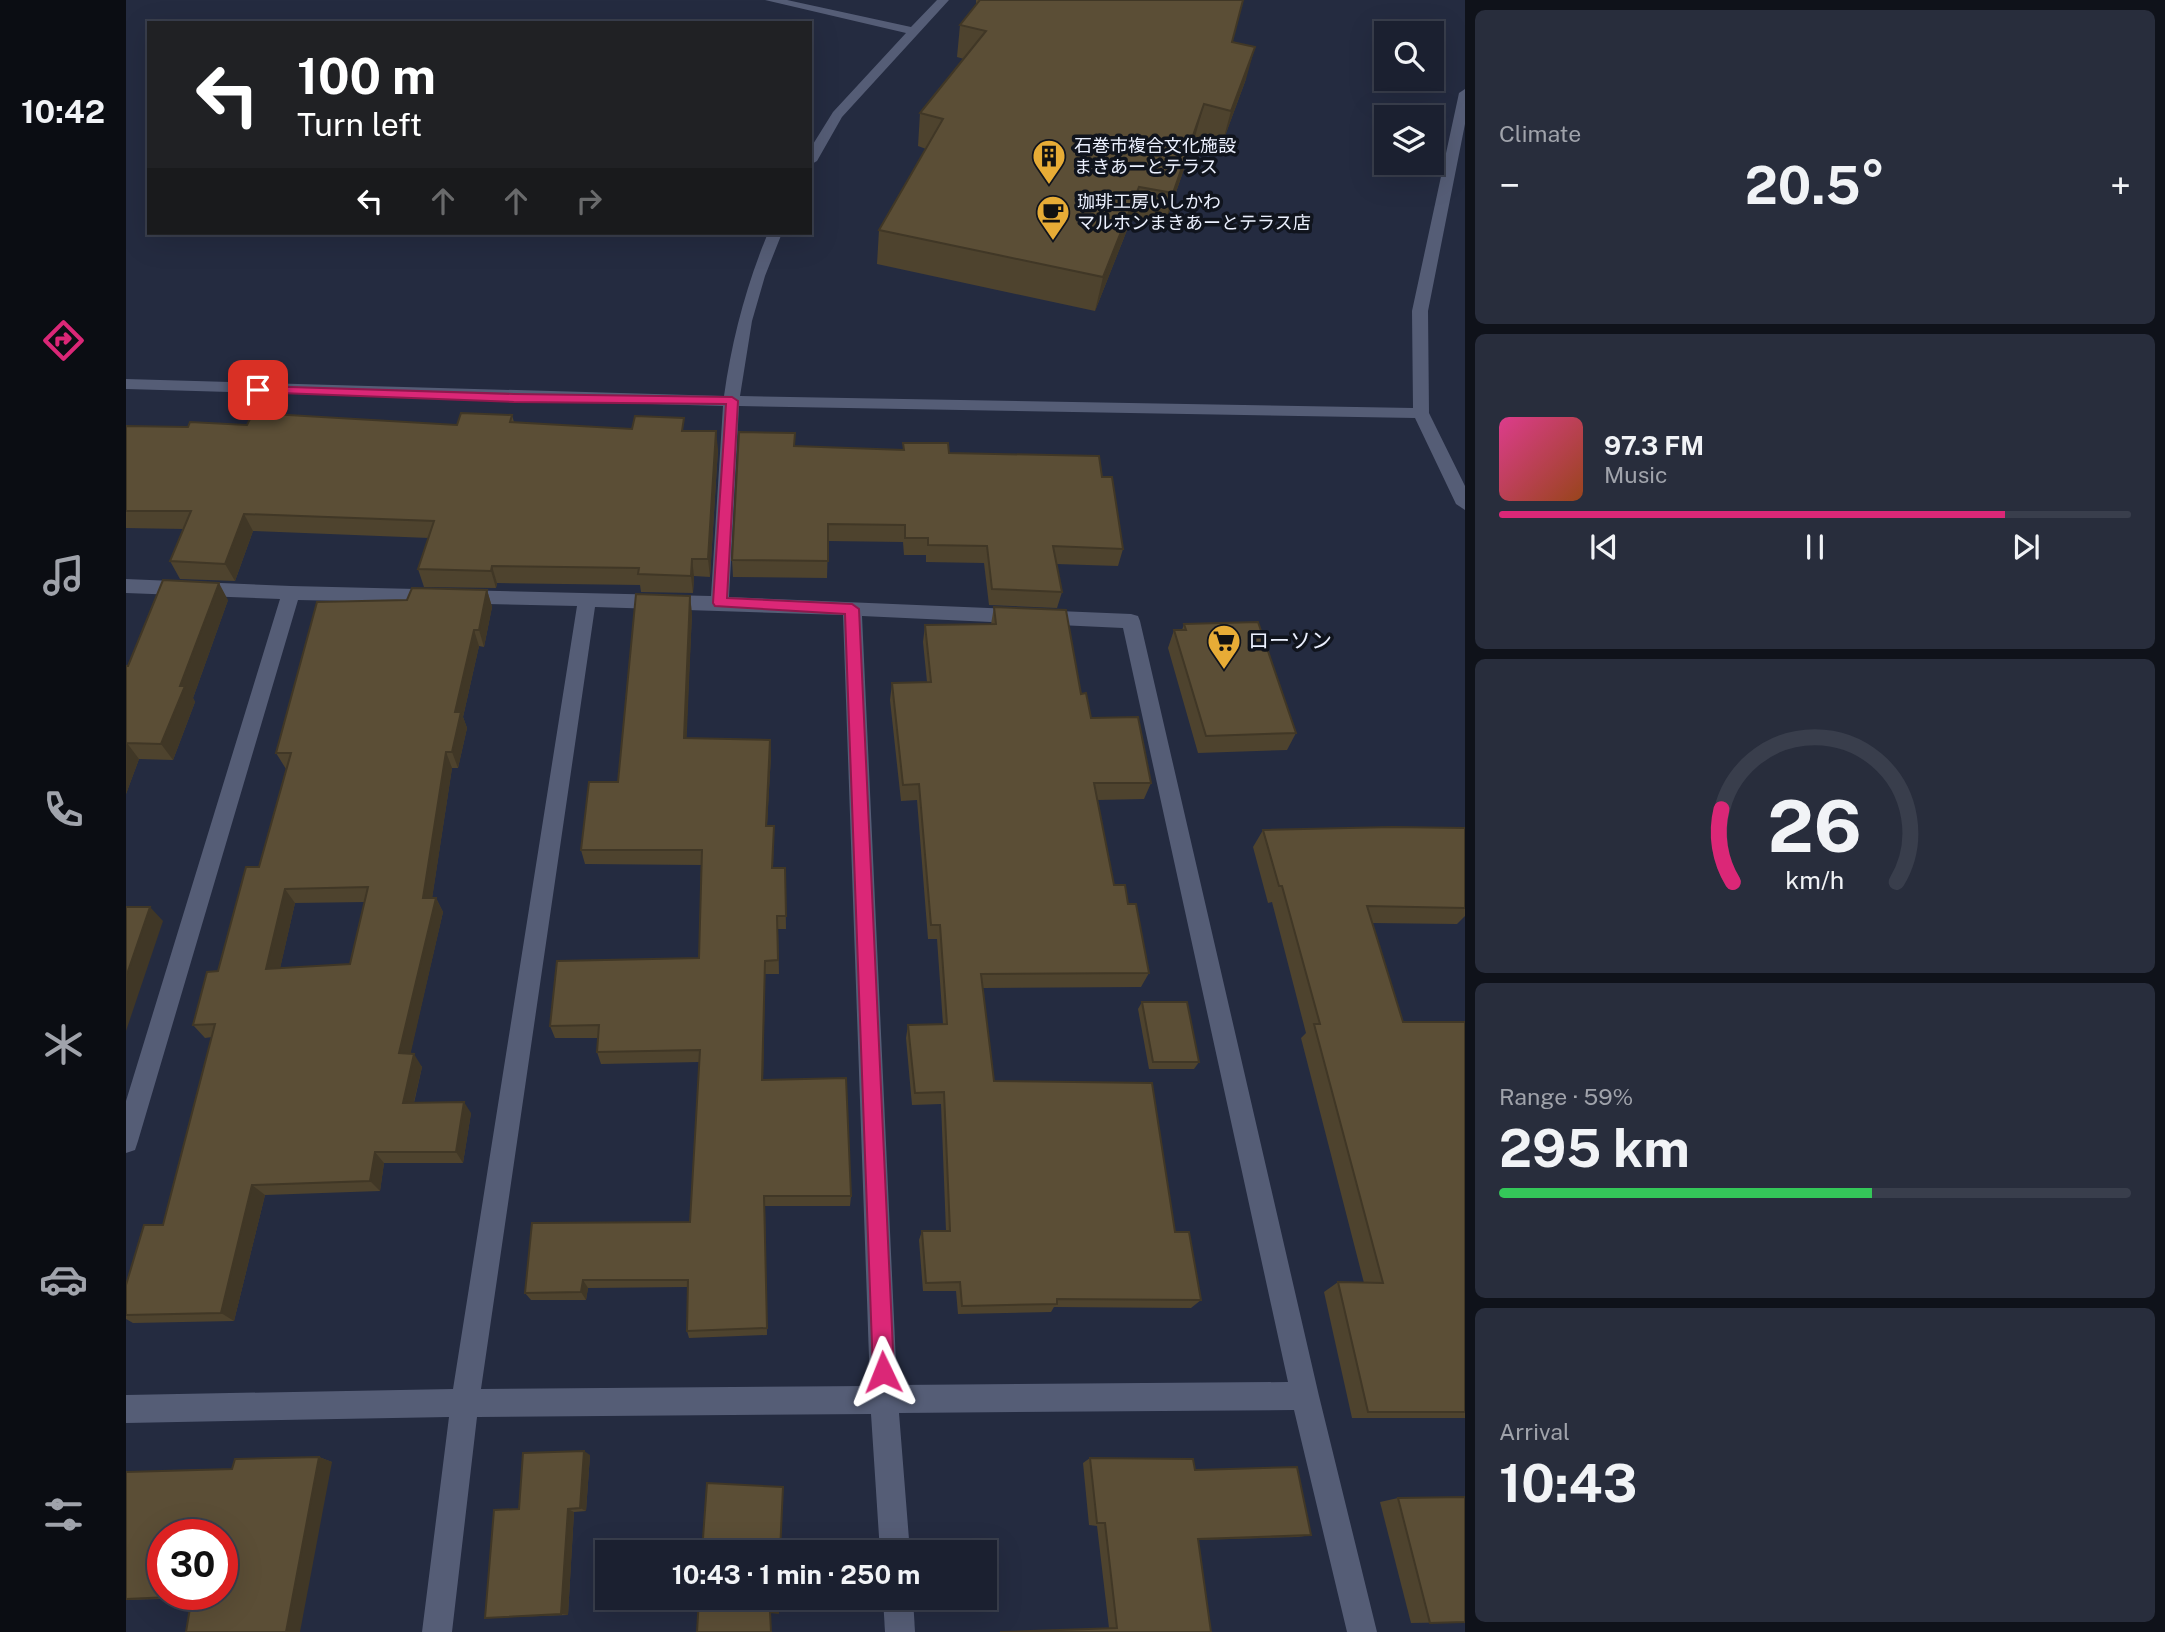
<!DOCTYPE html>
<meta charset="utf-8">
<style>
:root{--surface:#1b2030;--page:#282d3c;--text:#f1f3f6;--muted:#a0a3ab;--line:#393e4c;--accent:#db2777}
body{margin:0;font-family:"Public Sans","Noto Sans JP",sans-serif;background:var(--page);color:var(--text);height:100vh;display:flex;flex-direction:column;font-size:26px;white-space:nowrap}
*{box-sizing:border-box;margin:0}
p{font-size:23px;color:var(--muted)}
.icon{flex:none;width:38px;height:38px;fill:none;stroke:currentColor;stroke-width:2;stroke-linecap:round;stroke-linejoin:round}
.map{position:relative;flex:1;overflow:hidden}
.panel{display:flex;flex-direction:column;gap:10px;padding:10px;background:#0f121a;width:700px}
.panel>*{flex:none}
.guide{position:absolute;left:21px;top:21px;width:665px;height:214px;border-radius:0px;box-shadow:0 7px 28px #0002,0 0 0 2px var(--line);background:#202124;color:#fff;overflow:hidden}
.fabs{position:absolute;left:1248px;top:21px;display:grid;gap:14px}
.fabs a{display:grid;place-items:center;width:70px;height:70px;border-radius:0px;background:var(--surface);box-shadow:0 7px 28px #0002,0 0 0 2px var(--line);font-size:35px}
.speed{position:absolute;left:21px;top:1519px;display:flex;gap:14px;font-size:35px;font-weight:700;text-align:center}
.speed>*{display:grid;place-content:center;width:91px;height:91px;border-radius:50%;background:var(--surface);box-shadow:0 7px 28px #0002,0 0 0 2px var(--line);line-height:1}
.speed .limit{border:10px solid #d22;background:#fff;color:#111}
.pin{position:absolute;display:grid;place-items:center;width:60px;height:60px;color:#fff;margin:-30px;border-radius:14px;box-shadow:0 4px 10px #0006}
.me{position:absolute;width:77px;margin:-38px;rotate:358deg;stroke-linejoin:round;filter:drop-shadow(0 0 5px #0008)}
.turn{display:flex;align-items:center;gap:24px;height:147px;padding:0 35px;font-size:32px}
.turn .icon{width:91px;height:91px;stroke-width:2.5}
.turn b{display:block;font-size:49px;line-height:60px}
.lanes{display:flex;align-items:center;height:66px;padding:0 35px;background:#0003;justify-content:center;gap:35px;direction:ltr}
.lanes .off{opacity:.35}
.big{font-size:52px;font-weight:700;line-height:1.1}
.panel .card{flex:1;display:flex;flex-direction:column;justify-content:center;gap:10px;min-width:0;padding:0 24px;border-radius:10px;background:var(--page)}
.panel .dial{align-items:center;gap:0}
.dial svg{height:182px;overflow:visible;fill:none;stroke:var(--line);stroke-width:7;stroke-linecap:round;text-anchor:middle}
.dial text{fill:var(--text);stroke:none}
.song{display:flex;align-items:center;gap:21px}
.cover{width:84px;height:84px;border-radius:10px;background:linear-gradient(135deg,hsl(330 70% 55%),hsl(20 70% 35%))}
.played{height:7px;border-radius:4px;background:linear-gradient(90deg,var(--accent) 80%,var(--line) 80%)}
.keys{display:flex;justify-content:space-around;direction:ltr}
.heat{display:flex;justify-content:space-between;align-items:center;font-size:38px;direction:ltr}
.charge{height:10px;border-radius:5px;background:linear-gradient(90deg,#34c759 59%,var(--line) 0)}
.trip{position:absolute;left:469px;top:1540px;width:402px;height:70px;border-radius:0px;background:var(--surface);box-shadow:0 7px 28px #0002,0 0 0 2px var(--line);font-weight:700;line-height:70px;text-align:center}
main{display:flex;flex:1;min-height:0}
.menu{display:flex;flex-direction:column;width:126px;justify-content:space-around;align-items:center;background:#0b0d13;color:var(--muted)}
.menu .icon{width:49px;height:49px}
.menu .selected{color:var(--accent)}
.menu b{font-size:32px;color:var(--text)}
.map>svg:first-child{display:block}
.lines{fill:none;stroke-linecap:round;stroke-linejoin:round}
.minor{fill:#555d76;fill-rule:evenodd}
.wall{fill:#4e432e;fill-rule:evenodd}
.shaded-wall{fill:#403726}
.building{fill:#5b4e36;stroke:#403726;stroke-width:2;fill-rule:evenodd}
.route{fill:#db2777;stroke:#8e194d;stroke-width:2}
.labels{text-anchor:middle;stroke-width:7;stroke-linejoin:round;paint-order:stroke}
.far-poi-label{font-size:18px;fill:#ebf0fe;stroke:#10141d;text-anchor:start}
.poi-label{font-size:21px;fill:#ebf0fe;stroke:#10141d;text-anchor:start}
</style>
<main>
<nav class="menu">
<b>10:42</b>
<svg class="icon selected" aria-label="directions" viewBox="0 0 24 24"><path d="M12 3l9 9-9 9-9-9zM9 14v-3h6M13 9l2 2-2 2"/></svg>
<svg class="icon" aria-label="music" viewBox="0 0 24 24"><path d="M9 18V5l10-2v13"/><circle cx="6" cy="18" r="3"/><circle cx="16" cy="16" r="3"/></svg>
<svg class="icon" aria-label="phone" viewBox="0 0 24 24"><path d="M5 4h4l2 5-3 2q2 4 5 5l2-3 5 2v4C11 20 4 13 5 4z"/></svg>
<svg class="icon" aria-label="climate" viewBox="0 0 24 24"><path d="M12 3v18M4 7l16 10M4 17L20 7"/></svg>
<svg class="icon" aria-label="car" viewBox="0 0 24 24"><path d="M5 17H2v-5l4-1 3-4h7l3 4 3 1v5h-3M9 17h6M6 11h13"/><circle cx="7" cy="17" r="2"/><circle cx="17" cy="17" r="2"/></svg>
<svg class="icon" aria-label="filters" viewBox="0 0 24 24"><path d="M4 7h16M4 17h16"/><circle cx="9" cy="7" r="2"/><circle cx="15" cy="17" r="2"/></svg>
</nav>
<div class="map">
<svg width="1339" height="1632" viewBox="0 0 1339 1632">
<rect width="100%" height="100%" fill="#242b40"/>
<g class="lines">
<!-- minor -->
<g class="minor">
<path d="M 639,0 L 661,0 L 785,27 L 811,0 L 823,0 L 716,117 L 691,161 L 684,165 L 684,149 L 707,112 L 780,33 Z"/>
<path d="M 1339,89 L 1339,124 L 1302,311 L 1303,413 L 1339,486 L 1339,510 L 1330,504 L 1289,418 L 613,406 L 603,597 L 1005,614 L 1012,616 L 1014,621 L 1193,1396 L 1251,1632 L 1221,1632 L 1168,1410 L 773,1413 L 784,1552 L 754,1552 L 745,1414 L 351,1417 L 326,1632 L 296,1632 L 323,1417 L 0,1423 L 0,1395 L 327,1389 L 451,606 L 172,600 L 12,1141 L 9,1150 L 0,1153 L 0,1101 L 154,599 L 0,593 L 0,579 L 165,586 L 585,596 L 597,406 L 0,389 L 0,379 L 598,396 C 606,339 620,286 642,233 L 656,233 L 639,276 L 626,321 L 614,396 L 1287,408 L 1286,311 L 1333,93 ZM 469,607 L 717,615 L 744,1386 L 355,1389 ZM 736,616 L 997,628 L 1162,1382 L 771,1385 Z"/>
<path d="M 757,1598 L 787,1598 L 789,1632 L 759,1632 Z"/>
</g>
</g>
<!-- wall -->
<g class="wall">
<path d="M 850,0 L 1117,0 L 1106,42 L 1120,79 L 1096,144 L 1069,137 L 1038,227 L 1005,220 L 969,311 L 751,264 L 753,230 L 800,149 L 792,146 L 794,113 L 838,59 L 831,57 L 834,25 L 850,5 Z"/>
<path d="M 386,415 L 388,422 L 506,429 L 559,431 L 592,449 L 584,577 L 568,576 L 567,593 L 515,592 L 514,585 L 371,583 L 370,588 L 298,587 L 292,569 L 303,538 L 127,531 L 109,581 L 54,579 L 44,561 L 58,529 L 0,528 L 0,426 L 40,427 L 121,425 L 331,425 Z"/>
<path d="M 777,443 L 823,453 L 976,477 L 997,549 L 992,566 L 930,564 L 936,592 L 931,608 L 863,605 L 858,563 L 800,562 L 800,555 L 778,555 L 777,542 L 702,541 L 701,578 L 607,577 L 606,560 L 669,446 L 777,450 Z"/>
<path d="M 361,590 L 366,607 L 358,647 L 353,646 L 337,717 L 341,728 L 332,768 L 326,768 L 306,898 L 310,898 L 317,912 L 284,1054 L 296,1067 L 288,1103 L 345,1113 L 337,1163 L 258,1163 L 254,1191 L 139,1195 L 108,1321 L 7,1323 L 0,1319 L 0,1285 L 37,1225 L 86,1037 L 79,1038 L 67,1025 L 92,971 L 133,867 L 160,769 L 150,753 L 281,600 ZM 239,902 L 224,964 L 154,968 L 169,903 Z"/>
<path d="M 102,600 L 67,698 L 69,702 L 47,760 L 13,759 L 0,794 L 2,666 Z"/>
<path d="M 868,607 L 955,694 L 965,718 L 1025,783 L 1018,799 L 971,800 L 988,885 L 1002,904 L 1023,973 L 1015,987 L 857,988 L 868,1081 L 1049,1232 L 1075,1300 L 1065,1308 L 928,1307 L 925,1312 L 832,1314 L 830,1291 L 797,1291 L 793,1240 L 796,1231 L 820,1231 L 815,1104 L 786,1105 L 780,1038 L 782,1025 L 817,1024 L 811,939 L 802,939 L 791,800 L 775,801 L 764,700 L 766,683 L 801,682 L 797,642 L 799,625 L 865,624 Z"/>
<path d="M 566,613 L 560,738 L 644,740 L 645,755 L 641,826 L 648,826 L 647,868 L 659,868 L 660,929 L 652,929 L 653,974 L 639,974 L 637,1080 L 725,1196 L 724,1206 L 639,1206 L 641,1335 L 563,1338 L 561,1331 L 561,1287 L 462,1288 L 460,1300 L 405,1300 L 399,1293 L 564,1222 L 574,1062 L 475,1064 L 471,1052 L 472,1038 L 429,1038 L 424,1026 L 573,958 L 575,865 L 459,864 L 455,850 L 492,782 Z"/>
<path d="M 1058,624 L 1170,733 L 1161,750 L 1072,753 L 1042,648 L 1048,630 L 1056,630 Z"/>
<path d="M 1339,828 L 1339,916 L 1331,924 L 1246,923 L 1277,1022 L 1339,1022 L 1339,1418 L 1226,1418 L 1198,1292 L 1212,1282 L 1238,1283 L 1175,1038 L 1180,1033 L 1146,902 L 1142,903 L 1127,847 L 1137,830 Z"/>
<path d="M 1016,1002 L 1073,1062 L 1068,1069 L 1023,1069 L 1012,1009 Z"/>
<path d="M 464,1455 L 460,1511 L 448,1512 L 442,1615 L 359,1618 L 393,1509 Z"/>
<path d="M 193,1457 L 206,1462 L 66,1598 L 0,1600 L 0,1472 L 106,1469 Z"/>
<path d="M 964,1458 L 1069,1470 L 1185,1535 L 1172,1537 L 1072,1540 L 1085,1632 L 983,1628 L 971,1526 L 963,1525 L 957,1463 Z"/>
<path d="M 1272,1498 L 1339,1622 L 1285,1623 L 1254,1502 Z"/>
</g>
<!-- shaded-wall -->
<g class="shaded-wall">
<path d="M 1129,47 L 1120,79 L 1096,144 L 1105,111 Z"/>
<path d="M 1078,104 L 1069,137 L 1038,227 L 1047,193 Z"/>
<path d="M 1013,187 L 1005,220 L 969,311 L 977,277 Z"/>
<path d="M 590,431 L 592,449 L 584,577 L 582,559 Z"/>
<path d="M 118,514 L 127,531 L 109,581 L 99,564 Z"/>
<path d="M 566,559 L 568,576 L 567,593 L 565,576 Z"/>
<path d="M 366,566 L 371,583 L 370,588 L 365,571 Z"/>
<path d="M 93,583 L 102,600 L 67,698 L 69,702 L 47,760 L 35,744 L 54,686 Z"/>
<path d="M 361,590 L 366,607 L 358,647 L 353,630 Z"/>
<path d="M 564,596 L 566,613 L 560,754 L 558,738 Z"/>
<path d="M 348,630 L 353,646 L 337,717 L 341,728 L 332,768 L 326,752 L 329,712 Z"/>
<path d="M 644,740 L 645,755 L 640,840 L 640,826 Z"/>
<path d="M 1,743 L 13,759 L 0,794 L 0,745 Z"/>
<path d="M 320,752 L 326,768 L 304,912 L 297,898 Z"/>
<path d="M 159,889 L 169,903 L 151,982 L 140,969 Z"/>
<path d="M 310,898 L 317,912 L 282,1065 L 273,1053 Z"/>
<path d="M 24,907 L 37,921 L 0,1031 L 0,977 Z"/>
<path d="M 639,961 L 639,974 L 637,1091 L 636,1080 Z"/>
<path d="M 288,1054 L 296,1067 L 285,1114 L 277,1103 Z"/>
<path d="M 338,1102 L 345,1113 L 337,1163 L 330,1152 Z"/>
<path d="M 249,1152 L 258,1163 L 254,1191 L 244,1181 Z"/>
<path d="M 126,1185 L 139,1195 L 108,1321 L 95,1313 Z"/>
<path d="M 457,1280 L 462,1288 L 460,1300 L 455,1292 Z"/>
<path d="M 458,1451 L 464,1455 L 460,1511 L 454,1508 Z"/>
<path d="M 193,1457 L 206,1462 L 174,1632 L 160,1632 Z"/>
<path d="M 442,1509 L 448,1512 L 442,1615 L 435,1614 Z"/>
</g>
<!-- building -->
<g class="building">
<path d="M 854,0 L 1117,0 L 1106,42 L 1129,47 L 1105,111 L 1078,104 L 1047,193 L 1013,187 L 977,277 L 753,230 L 817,119 L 794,113 L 860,31 L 834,25 Z"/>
<path d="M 127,413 L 331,425 L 335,413 L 386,415 L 384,422 L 506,429 L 509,416 L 558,418 L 556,431 L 590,431 L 582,559 L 566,559 L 565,576 L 512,574 L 513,568 L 366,566 L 365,571 L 292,569 L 308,521 L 118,514 L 99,564 L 44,561 L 65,511 L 0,511 L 0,426 L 62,427 L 64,422 L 121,425 Z"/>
<path d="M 613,432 L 669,433 L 668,446 L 778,450 L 777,443 L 822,443 L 823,453 L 973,456 L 976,477 L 986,477 L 997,549 L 927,546 L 936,592 L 866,589 L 861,546 L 802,545 L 802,538 L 779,538 L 779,525 L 702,524 L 702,561 L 606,560 Z"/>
<path d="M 37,580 L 93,583 L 54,686 L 59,686 L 35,744 L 1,743 L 0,745 L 0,666 L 2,666 Z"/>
<path d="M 286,588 L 361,590 L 353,630 L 348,630 L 329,712 L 335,712 L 326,752 L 320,752 L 297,898 L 310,898 L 273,1053 L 288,1054 L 277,1103 L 338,1102 L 330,1152 L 249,1152 L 244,1181 L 126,1185 L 95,1313 L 0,1315 L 0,1285 L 18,1225 L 37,1225 L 89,1024 L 67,1025 L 81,972 L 92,971 L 120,867 L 133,867 L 165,753 L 150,753 L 191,602 L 281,600 ZM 242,887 L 224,964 L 140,969 L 159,889 Z"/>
<path d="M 510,594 L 564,596 L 558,738 L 644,740 L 640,826 L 648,826 L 646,868 L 659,868 L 660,916 L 651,916 L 652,960 L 639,961 L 636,1080 L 720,1078 L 725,1196 L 638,1196 L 641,1328 L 561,1331 L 562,1280 L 457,1280 L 455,1292 L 399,1293 L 406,1223 L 564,1222 L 574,1050 L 471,1052 L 473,1025 L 424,1026 L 431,961 L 573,958 L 576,850 L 455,850 L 463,782 L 492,782 Z"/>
<path d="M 868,607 L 940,610 L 955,694 L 960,693 L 965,718 L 1012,717 L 1025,783 L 968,783 L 988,885 L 999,885 L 1002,904 L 1010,904 L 1023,973 L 855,974 L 868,1081 L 1026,1083 L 1049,1232 L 1063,1232 L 1075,1300 L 931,1299 L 931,1304 L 836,1306 L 834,1282 L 800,1283 L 796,1231 L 824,1231 L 818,1092 L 789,1093 L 782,1025 L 821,1024 L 814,925 L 805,925 L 793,784 L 777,785 L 766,683 L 805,682 L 799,625 L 870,624 Z"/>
<path d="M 1132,622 L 1170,733 L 1080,736 L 1048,630 L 1060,630 L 1058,624 Z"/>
<path d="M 1267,827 L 1339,828 L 1339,908 L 1241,906 L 1277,1022 L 1339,1022 L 1339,1412 L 1242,1412 L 1212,1282 L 1257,1283 L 1188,1024 L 1194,1024 L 1156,886 L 1153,886 L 1137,830 Z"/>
<path d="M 0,907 L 24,907 L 0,977 Z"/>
<path d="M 1016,1002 L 1061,1002 L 1073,1062 L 1027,1062 Z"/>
<path d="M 458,1451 L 454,1508 L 442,1509 L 435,1614 L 359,1618 L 368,1510 L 393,1509 L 397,1453 Z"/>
<path d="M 193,1457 L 160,1632 L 60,1632 L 66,1596 L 0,1599 L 0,1472 L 106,1469 L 109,1459 ZM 37,1535 L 96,1535 L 96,1594 L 37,1594 Z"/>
<path d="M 964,1458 L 1067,1459 L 1069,1470 L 1171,1467 L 1185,1535 L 1072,1539 L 1085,1632 L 874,1632 L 991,1628 L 979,1523 L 971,1523 Z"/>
<path d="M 581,1483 L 657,1487 L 654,1552 L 576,1552 Z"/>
<path d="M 1339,1497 L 1339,1622 L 1304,1623 L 1272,1498 Z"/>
<path d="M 573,1598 L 653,1598 L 652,1613 L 644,1612 L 645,1632 L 571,1632 Z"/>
</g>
<!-- route -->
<path class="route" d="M 132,386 L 388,394 L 606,397 L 612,401 L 601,598 L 726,604 L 733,609 L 768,1372 L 765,1379 L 757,1382 L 750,1379 L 747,1372 L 719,614 L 589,606 L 587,603 L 600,404 L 388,402 L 127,392 L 126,390 Z"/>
<!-- icons -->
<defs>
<symbol id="building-pin" viewBox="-11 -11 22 30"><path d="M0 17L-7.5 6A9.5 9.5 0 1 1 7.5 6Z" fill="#e7ac36" stroke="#10141d"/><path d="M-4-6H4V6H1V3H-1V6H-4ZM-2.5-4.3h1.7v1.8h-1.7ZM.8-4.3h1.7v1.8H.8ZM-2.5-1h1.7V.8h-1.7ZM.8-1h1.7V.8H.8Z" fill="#111"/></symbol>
<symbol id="cafe-pin" viewBox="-11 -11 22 30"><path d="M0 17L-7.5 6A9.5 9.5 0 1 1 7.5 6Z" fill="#e7ac36" stroke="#10141d"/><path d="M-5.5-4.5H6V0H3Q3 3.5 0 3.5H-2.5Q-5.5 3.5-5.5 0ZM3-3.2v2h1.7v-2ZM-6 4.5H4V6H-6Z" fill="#111"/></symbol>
<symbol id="supermarket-pin" viewBox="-11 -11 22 30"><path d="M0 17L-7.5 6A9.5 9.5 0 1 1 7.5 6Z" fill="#e7ac36" stroke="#10141d"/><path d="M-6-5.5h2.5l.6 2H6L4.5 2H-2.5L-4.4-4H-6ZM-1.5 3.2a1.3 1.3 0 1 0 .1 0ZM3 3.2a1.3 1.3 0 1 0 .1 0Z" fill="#111"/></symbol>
</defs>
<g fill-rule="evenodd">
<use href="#building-pin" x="904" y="137" width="38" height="52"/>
<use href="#cafe-pin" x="908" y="193" width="38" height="52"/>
<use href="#supermarket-pin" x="1079" y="622" width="38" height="52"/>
</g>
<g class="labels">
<!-- far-poi labels -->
<g class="far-poi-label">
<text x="948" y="152">石巻市複合文化施設<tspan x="948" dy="21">まきあーとテラス</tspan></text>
<text x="951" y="208">珈琲工房いしかわ<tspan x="951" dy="21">マルホンまきあーとテラス店</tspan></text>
</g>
<!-- poi labels -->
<g class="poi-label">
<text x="1122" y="648">ローソン</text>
</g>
</g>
</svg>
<div class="fabs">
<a><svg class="icon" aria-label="search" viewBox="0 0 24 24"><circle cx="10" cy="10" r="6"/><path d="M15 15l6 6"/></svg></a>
<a><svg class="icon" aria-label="layers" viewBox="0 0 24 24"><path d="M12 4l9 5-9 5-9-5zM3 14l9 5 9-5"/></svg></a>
</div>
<div class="speed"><div class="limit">30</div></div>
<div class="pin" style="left:132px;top:390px;background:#d93025"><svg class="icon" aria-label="arrive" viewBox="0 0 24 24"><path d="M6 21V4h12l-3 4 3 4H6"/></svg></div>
<svg class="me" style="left:757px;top:1372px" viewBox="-20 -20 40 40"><path d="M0-17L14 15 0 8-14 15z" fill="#db2777" stroke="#fff" stroke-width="4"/></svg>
<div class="trip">10:43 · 1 min · 250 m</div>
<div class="guide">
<div class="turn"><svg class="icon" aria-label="left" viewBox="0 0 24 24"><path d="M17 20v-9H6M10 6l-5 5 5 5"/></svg><div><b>100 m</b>Turn left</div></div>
<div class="lanes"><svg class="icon" aria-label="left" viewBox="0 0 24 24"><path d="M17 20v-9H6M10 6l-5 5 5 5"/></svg><svg class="icon off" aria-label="ahead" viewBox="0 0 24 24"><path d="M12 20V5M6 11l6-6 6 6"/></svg><svg class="icon off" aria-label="ahead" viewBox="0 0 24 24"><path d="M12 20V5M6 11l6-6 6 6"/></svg><svg class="icon off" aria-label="right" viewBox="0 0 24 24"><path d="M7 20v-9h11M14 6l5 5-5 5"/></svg></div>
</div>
</div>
<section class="panel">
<div class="card"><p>Climate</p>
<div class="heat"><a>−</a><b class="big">20.5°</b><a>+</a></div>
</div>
<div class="card">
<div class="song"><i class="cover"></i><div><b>97.3 FM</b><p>Music</p></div></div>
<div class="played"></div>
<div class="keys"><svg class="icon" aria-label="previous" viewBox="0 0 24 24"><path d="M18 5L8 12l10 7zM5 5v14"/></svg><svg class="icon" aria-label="pause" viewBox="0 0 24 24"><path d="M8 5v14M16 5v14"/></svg><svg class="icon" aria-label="next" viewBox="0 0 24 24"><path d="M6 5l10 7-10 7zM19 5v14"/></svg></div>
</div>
<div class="card dial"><svg viewBox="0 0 100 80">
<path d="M14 69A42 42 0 1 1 86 69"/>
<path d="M14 69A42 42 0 0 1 9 37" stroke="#db2777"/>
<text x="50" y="56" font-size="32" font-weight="700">26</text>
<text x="50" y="72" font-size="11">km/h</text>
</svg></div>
<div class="card"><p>Range · 59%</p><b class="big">295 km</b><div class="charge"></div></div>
<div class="card"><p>Arrival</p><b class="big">10:43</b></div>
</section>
</main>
